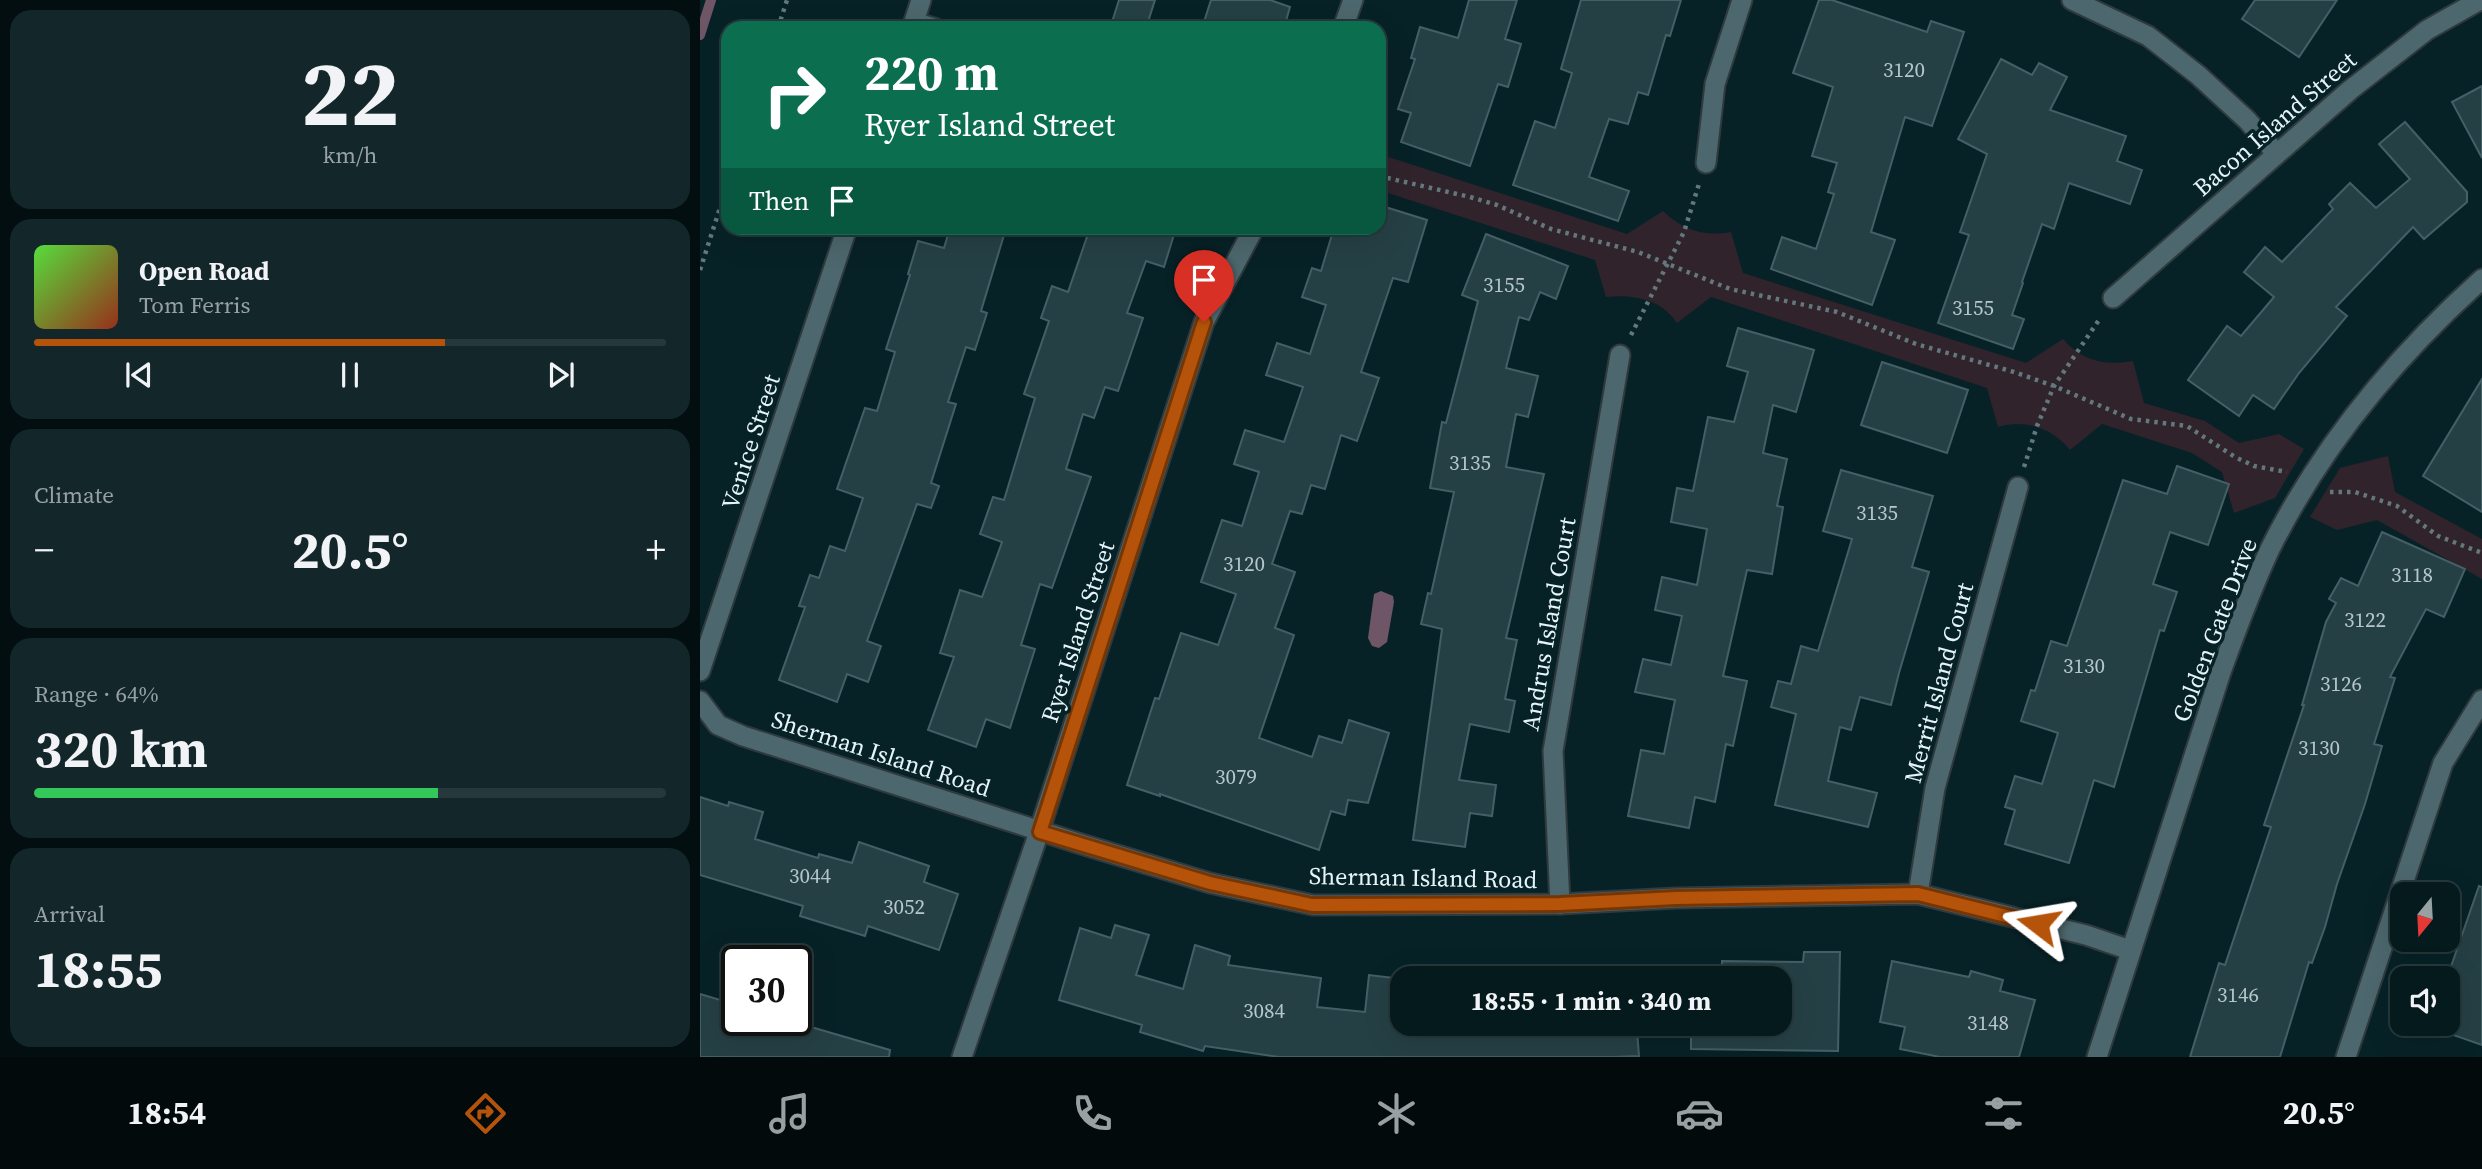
<!DOCTYPE html>
<meta charset="utf-8">
<style>
:root{--surface:#051a1d;--page:#13272a;--text:#f1f3f6;--muted:#97a1a4;--line:#26383b;--accent:#b45309}
body{margin:0;font-family:"Source Serif 4",serif;background:var(--page);color:var(--text);height:100vh;display:flex;flex-direction:column;font-size:26px;white-space:nowrap}
*{box-sizing:border-box;margin:0}
p{font-size:23px;color:var(--muted)}
.icon{flex:none;width:38px;height:38px;fill:none;stroke:currentColor;stroke-width:2;stroke-linecap:round;stroke-linejoin:round}
.map{position:relative;flex:1;overflow:hidden}
.panel{display:flex;flex-direction:column;gap:10px;padding:10px;background:#030e10;width:700px}
.panel>*{flex:none}
.banner{position:absolute;left:21px;top:21px;width:665px;height:214px;border-radius:21px;box-shadow:0 7px 28px #0002,0 0 0 2px var(--line);background:#0b6e4f;color:#fff;overflow:hidden}
.needle{width:46px;rotate:198deg}
.tools{position:absolute;left:1690px;top:882px;display:grid;gap:14px}
.tools a{display:grid;place-items:center;width:70px;height:70px;border-radius:14px;background:var(--surface);box-shadow:0 7px 28px #0002,0 0 0 2px var(--line);font-size:35px}
.speed{position:absolute;left:21px;top:945px;display:flex;gap:14px;font-size:35px;font-weight:700;text-align:center}
.speed>*{display:grid;place-content:center;width:91px;height:91px;border-radius:50%;background:var(--surface);box-shadow:0 7px 28px #0002,0 0 0 2px var(--line);line-height:1}
.speed .limit{border:4px solid #111;border-radius:10px;background:#fff;color:#111}
.pin{position:absolute;display:grid;place-items:center;width:60px;height:60px;color:#fff;margin:-72px -30px;border-radius:50% 50% 50% 0;rotate:-45deg;box-shadow:0 0 7px #0007}
.pin .icon{rotate:45deg}
.me{position:absolute;width:77px;margin:-38px;rotate:284deg;stroke-linejoin:round;filter:drop-shadow(0 0 5px #0008)}
.turn{display:flex;align-items:center;gap:24px;height:147px;padding:0 28px;font-size:32px}
.turn .icon{width:91px;height:91px;stroke-width:2.5}
.turn b{display:block;font-size:49px;line-height:60px}
.then{display:flex;align-items:center;height:66px;padding:0 28px;background:#0003;gap:14px;font-size:26px}
.big{font-size:52px;font-weight:700;line-height:1.1}
.panel .widget{flex:1;display:flex;flex-direction:column;justify-content:center;gap:10px;min-width:0;padding:0 24px;border-radius:21px;background:var(--page)}
.panel .dial{align-items:center;gap:0}
.dial b{font-size:91px;line-height:1}
.song{display:flex;align-items:center;gap:21px}
.cover{width:84px;height:84px;border-radius:10px;background:linear-gradient(135deg,hsl(110 70% 55%),hsl(10 70% 35%))}
.played{height:7px;border-radius:4px;background:linear-gradient(90deg,var(--accent) 65%,var(--line) 65%)}
.keys{display:flex;justify-content:space-around;direction:ltr}
.heat{display:flex;justify-content:space-between;align-items:center;font-size:38px;direction:ltr}
.charge{height:10px;border-radius:5px;background:linear-gradient(90deg,#34c759 64%,var(--line) 0)}
.trip{position:absolute;left:690px;top:966px;width:402px;height:70px;border-radius:21px;background:var(--surface);box-shadow:0 7px 28px #0002,0 0 0 2px var(--line);font-weight:700;line-height:70px;text-align:center}
.tab-bar{display:flex;height:112px;justify-content:space-around;align-items:center;background:#020a0c;color:var(--muted)}
.tab-bar .icon{width:49px;height:49px}
.tab-bar .selected{color:var(--accent)}
.tab-bar b{font-size:32px;color:var(--text)}
main{display:flex;flex:1;min-height:0}
.map>svg:first-child{display:block}
.green{fill:#30232c}
.water{fill:#6f5666}
.lines{fill:none;stroke-linecap:round;stroke-linejoin:round}
.stream{stroke:#6f5666;stroke-width:10}
.building{fill:#254045;stroke:#445f65;stroke-width:2}
.minor-casing{stroke:#2e3a3e;stroke-width:23}
.tertiary-casing{stroke:#2e3a3e;stroke-width:23}
.path{stroke:#62787c;stroke-width:4.5;stroke-dasharray:3.5 5;stroke-linecap:butt}
.minor{stroke:#4c676d;stroke-width:19}
.tertiary{stroke:#4c676d;stroke-width:19}
.route-casing{stroke:#753606;stroke-width:18}
.route{stroke:#b45309;stroke-width:12}
.labels{text-anchor:middle;stroke-width:7;stroke-linejoin:round;paint-order:stroke}
.number-label{font-size:21px;fill:#b5c7cb}
.street-label{font-size:24px;fill:#e5f4f8;stroke:#072227}
</style>
<main>
<section class="panel">
<div class="widget dial"><b>22</b><p>km/h</p></div>
<div class="widget">
<div class="song"><i class="cover"></i><div><b>Open Road</b><p>Tom Ferris</p></div></div>
<div class="played"></div>
<div class="keys"><svg class="icon" aria-label="previous" viewBox="0 0 24 24"><path d="M18 5L8 12l10 7zM5 5v14"/></svg><svg class="icon" aria-label="pause" viewBox="0 0 24 24"><path d="M8 5v14M16 5v14"/></svg><svg class="icon" aria-label="next" viewBox="0 0 24 24"><path d="M6 5l10 7-10 7zM19 5v14"/></svg></div>
</div>
<div class="widget"><p>Climate</p>
<div class="heat"><a>−</a><b class="big">20.5°</b><a>+</a></div>
</div>
<div class="widget"><p>Range · 64%</p><b class="big">320 km</b><div class="charge"></div></div>
<div class="widget"><p>Arrival</p><b class="big">18:55</b></div>
</section>
<div class="map">
<svg width="1782" height="1057" viewBox="0 0 1782 1057">
<rect width="100%" height="100%" fill="#072227"/>
<!-- green -->
<g class="green">
<path d="M 679,154 L 927,234 L 963,211 C 982,230 1005,237 1031,232 L 1043,273 L 1326,363 L 1363,339 C 1382,361 1405,366 1433,361 L 1444,403 L 1505,421 L 1539,443 L 1579,434 L 1604,449 L 1575,498 L 1534,513 L 1522,472 L 1492,453 L 1402,424 L 1370,450 C 1353,428 1325,419 1298,427 L 1287,388 L 1011,297 L 977,323 C 962,299 932,294 906,297 L 895,260 L 679,190 Z"/>
<path d="M 1688,456 L 1695,492 L 1782,539 L 1782,579 L 1677,520 L 1637,530 L 1610,517 L 1640,468 Z"/>
</g>
<!-- water -->
<path class="water" d="M 681,591 L 693,596 L 694,602 L 687,642 L 679,648 L 672,646 L 668,638 L 674,594 Z"/>
<g class="lines">
<!-- stream -->
<path class="stream" d="M 0,35 L 11,0"/>
</g>
<!-- building -->
<g class="building">
<path d="M 419,0 L 455,0 L 446,28 L 431,28 L 412,22 Z"/>
<path d="M 511,0 L 570,0 L 590,7 L 584,28 L 502,28 Z"/>
<path d="M 769,0 L 817,0 L 805,39 L 821,44 L 808,87 L 798,84 L 770,166 L 701,142 L 711,113 L 698,109 L 715,59 L 711,58 L 720,27 L 758,38 Z"/>
<path d="M 881,0 L 981,0 L 970,36 L 966,35 L 948,95 L 938,92 L 928,124 L 909,119 L 889,177 L 929,191 L 918,221 L 813,185 L 835,121 L 855,128 L 872,73 L 861,69 Z"/>
<path d="M 1119,0 L 1132,0 L 1227,32 L 1231,21 L 1264,32 L 1232,126 L 1205,117 L 1171,232 L 1195,240 L 1172,305 L 1071,269 L 1082,237 L 1116,249 L 1134,194 L 1128,192 L 1137,163 L 1112,156 L 1133,87 L 1093,73 Z"/>
<path d="M 1555,0 L 1637,0 L 1599,57 L 1542,19 Z"/>
<path d="M 1301,59 L 1332,75 L 1339,63 L 1367,77 L 1350,110 L 1426,136 L 1417,161 L 1442,170 L 1430,204 L 1369,183 L 1354,229 L 1342,224 L 1322,282 L 1323,283 L 1312,315 L 1324,319 L 1313,349 L 1238,323 L 1269,235 L 1260,232 L 1287,154 L 1258,139 Z"/>
<path d="M 1782,86 L 1782,158 L 1752,102 Z"/>
<path d="M 1705,122 L 1767,192 L 1767,202 L 1724,239 L 1713,227 L 1636,307 L 1647,316 L 1599,373 L 1574,409 L 1553,395 L 1539,416 L 1488,380 L 1527,326 L 1541,336 L 1574,297 L 1544,272 L 1565,247 L 1582,262 L 1633,209 L 1629,204 L 1650,183 L 1676,208 L 1710,179 L 1679,144 Z"/>
<path d="M 679,205 L 727,220 L 708,282 L 693,278 L 661,372 L 679,378 L 657,441 L 641,435 L 625,489 L 611,485 L 602,514 L 590,511 L 572,564 L 595,572 L 575,628 L 594,635 L 559,738 L 612,757 L 619,736 L 642,743 L 649,720 L 689,733 L 668,803 L 648,800 L 645,815 L 631,811 L 619,850 L 460,794 L 460,796 L 427,785 L 455,698 L 459,699 L 481,633 L 518,645 L 536,594 L 501,582 L 522,520 L 542,526 L 559,472 L 534,464 L 545,430 L 584,442 L 603,387 L 566,375 L 577,343 L 610,354 L 626,305 L 602,297 L 612,268 L 621,271 L 634,228 L 679,228 Z"/>
<path d="M 250,228 L 279,228 L 304,235 L 281,311 L 287,313 L 275,350 L 266,347 L 248,402 L 256,404 L 231,483 L 239,486 L 231,508 L 217,504 L 167,641 L 181,646 L 168,682 L 147,674 L 137,702 L 79,680 L 105,607 L 99,606 L 110,575 L 119,578 L 130,546 L 145,551 L 163,498 L 137,489 L 165,408 L 177,411 L 195,352 L 186,349 L 210,275 L 208,274 L 218,241 L 244,248 Z"/>
<path d="M 390,228 L 476,228 L 464,267 L 446,261 L 427,313 L 443,318 L 418,391 L 405,387 L 394,418 L 383,414 L 366,469 L 391,477 L 352,588 L 340,584 L 321,645 L 335,649 L 310,728 L 286,719 L 276,747 L 228,730 L 254,657 L 240,653 L 260,590 L 282,597 L 302,542 L 280,534 L 293,497 L 304,500 L 335,398 L 324,394 L 349,321 L 341,318 L 352,286 L 368,292 Z"/>
<path d="M 786,234 L 868,266 L 856,299 L 840,292 L 829,320 L 819,317 L 806,368 L 838,376 L 828,417 L 816,414 L 806,467 L 844,474 L 806,638 L 817,640 L 805,699 L 815,701 L 809,732 L 770,724 L 759,780 L 796,785 L 792,816 L 770,813 L 765,847 L 713,840 L 742,629 L 721,624 L 728,593 L 731,594 L 754,492 L 730,488 L 742,422 L 746,423 L 778,301 L 762,295 Z"/>
<path d="M 1038,328 L 1114,350 L 1096,412 L 1073,405 L 1063,453 L 1087,459 L 1077,506 L 1083,507 L 1072,574 L 1047,570 L 1023,676 L 1047,681 L 1033,746 L 1026,744 L 1015,802 L 995,797 L 989,828 L 928,816 L 941,750 L 964,754 L 975,700 L 935,692 L 943,659 L 971,665 L 982,616 L 955,610 L 962,577 L 997,585 L 1007,529 L 971,522 L 977,488 L 993,491 L 1008,417 L 1034,422 L 1048,372 L 1027,366 Z"/>
<path d="M 1182,362 L 1268,390 L 1247,453 L 1161,425 Z"/>
<path d="M 1782,379 L 1782,512 L 1723,476 Z"/>
<path d="M 1477,466 L 1529,484 L 1508,545 L 1470,532 L 1453,584 L 1477,592 L 1464,631 L 1460,630 L 1414,787 L 1394,780 L 1369,863 L 1305,844 L 1315,810 L 1305,807 L 1315,776 L 1342,784 L 1358,733 L 1321,721 L 1331,690 L 1335,691 L 1351,641 L 1367,646 L 1423,480 L 1467,494 Z"/>
<path d="M 1141,470 L 1233,496 L 1212,567 L 1229,572 L 1199,673 L 1191,705 L 1160,697 L 1151,730 L 1140,727 L 1128,781 L 1177,793 L 1168,827 L 1075,805 L 1096,714 L 1071,707 L 1078,681 L 1091,684 L 1101,646 L 1118,651 L 1152,539 L 1123,531 Z"/>
<path d="M 1682,532 L 1765,569 L 1744,617 L 1726,609 L 1690,677 L 1695,678 L 1674,744 L 1682,746 L 1665,804 L 1637,884 L 1625,927 L 1612,963 L 1609,962 L 1580,1057 L 1490,1057 L 1519,963 L 1525,965 L 1571,827 L 1564,825 L 1604,705 L 1602,705 L 1626,622 L 1636,603 L 1629,599 L 1641,578 L 1658,586 Z"/>
<path d="M 0,797 L 28,806 L 29,802 L 63,812 L 55,839 L 118,858 L 119,854 L 152,863 L 159,842 L 229,866 L 224,882 L 258,894 L 239,950 L 168,926 L 165,936 L 100,916 L 103,906 L 0,875 Z"/>
<path d="M 1779,886 L 1782,887 L 1782,1045 L 1736,1029 L 1738,1024 L 1748,1024 L 1748,995 L 1754,978 L 1747,978 Z"/>
<path d="M 415,925 L 449,935 L 436,975 L 483,989 L 495,945 L 530,956 L 528,965 L 621,978 L 617,1007 L 665,1012 L 669,975 L 702,979 L 702,1024 L 1080,1024 L 1080,978 L 893,978 L 893,972 L 958,968 L 958,976 L 1022,977 L 1022,961 L 1103,962 L 1104,952 L 1140,952 L 1138,1051 L 991,1049 L 991,1028 L 937,1030 L 939,1056 L 914,1057 L 579,1057 L 505,1046 L 503,1051 L 440,1032 L 442,1025 L 359,1000 L 380,928 L 411,938 Z"/>
<path d="M 1192,961 L 1269,977 L 1271,971 L 1303,980 L 1300,991 L 1335,1000 L 1319,1057 L 1240,1057 L 1200,1049 L 1205,1027 L 1180,1022 Z"/>
<path d="M 844,967 L 845,978 L 813,978 L 813,969 Z"/>
<path d="M 0,994 L 37,1005 L 37,1020 L 87,1020 L 190,1050 L 189,1057 L 0,1057 Z"/>
</g>
<g class="lines">
<defs>
<g id="minor">
<path d="M 1372,0 L 1448,36 L 1498,75 L 1547,120 L 1576,153"/>
<path d="M 214,22 L 234,28"/>
<path d="M 212,28 L 221,0"/>
<path d="M 643,28 L 653,0"/>
<path d="M 1006,163 L 1015,84 L 1042,0"/>
<path d="M 1413,298 L 1650,90 L 1727,30 L 1780,0"/>
<path d="M 0,671 L 147,228"/>
<path d="M 0,701 L 18,725 L 43,736 L 381,844 L 510,883 L 613,905 L 860,904 L 976,898 L 1218,894 L 1386,935 L 1430,950"/>
<path d="M 1218,894 L 1235,788 L 1318,487"/>
<path d="M 860,904 L 853,751 L 920,355"/>
<path d="M 262,1057 L 339,832 L 504,322 L 554,228"/>
<path d="M 1646,1057 L 1743,763 L 1782,700"/>
</g>
<path id="tertiary" d="M 1397,1057 L 1521,672 C 1536,631 1551,589 1570,549 C 1622,445 1696,356 1782,279"/>
</defs>
<!-- minor casing -->
<use href="#minor" class="minor-casing"/>
<!-- tertiary casing -->
<use href="#tertiary" class="tertiary-casing"/>
<!-- path -->
<g class="path">
<path d="M 78,28 L 87,0"/>
<path d="M 679,176 L 770,197 L 797,205 L 851,229 L 938,252 L 1030,289 L 1137,312 L 1216,344 L 1314,372 L 1354,386 L 1431,419 L 1487,426 L 1535,457 L 1554,466 L 1587,472"/>
<path d="M 0,270 L 28,183"/>
<path d="M 931,335 L 984,232 L 999,184"/>
<path d="M 1324,467 L 1337,426 L 1354,386 L 1401,317"/>
<path d="M 1630,492 L 1655,492 L 1697,506 L 1738,536 L 1782,553"/>
</g>
<!-- minor -->
<use href="#minor" class="minor"/>
<!-- tertiary -->
<use href="#tertiary" class="tertiary"/>
</g>
<g class="lines">
<defs>
<path id="route" d="M 504,322 L 340,832 L 510,883 L 612,905 L 860,904 L 976,898 L 1218,894 L 1338,924"/>
</defs>
<!-- route casing -->
<use href="#route" class="route-casing"/>
<!-- route -->
<use href="#route" class="route"/>
</g>
<g class="labels">
<!-- number labels -->
<g class="number-label">
<text x="1204" y="77">3120</text>
<text x="804" y="292">3155</text>
<text x="1273" y="315">3155</text>
<text x="770" y="470">3135</text>
<text x="1177" y="520">3135</text>
<text x="544" y="571">3120</text>
<text x="1712" y="582">3118</text>
<text x="1665" y="627">3122</text>
<text x="1384" y="673">3130</text>
<text x="1641" y="691">3126</text>
<text x="1619" y="755">3130</text>
<text x="536" y="784">3079</text>
<text x="110" y="883">3044</text>
<text x="204" y="914">3052</text>
<text x="1538" y="1002">3146</text>
<text x="564" y="1018">3084</text>
<text x="1288" y="1030">3148</text>
</g>
<!-- street labels -->
<g class="street-label">
<text transform="translate(1575 124) rotate(-41)" y="8">Bacon Island Street</text>
<text transform="translate(51 442) rotate(-72)" y="8">Venice Street</text>
<text transform="translate(849 624) rotate(-80)" y="8">Andrus Island Court</text>
<text transform="translate(1515 630) rotate(-69)" y="8">Golden Gate Drive</text>
<text transform="translate(378 632) rotate(-72)" y="8">Ryer Island Street</text>
<text transform="translate(1239 683) rotate(-75)" y="8">Merrit Island Court</text>
<text transform="translate(181 754) rotate(18)" y="8">Sherman Island Road</text>
<text transform="translate(723 878) rotate(1)" y="8">Sherman Island Road</text>
</g>
</g>
</svg>
<div class="tools">
<a><svg class="needle" viewBox="-14 -14 28 28"><path d="M0-13l5 13h-10z" fill="#e53935"/><path d="M0 13l5-13h-10z" fill="#97a1a4"/></svg></a>
<a><svg class="icon" aria-label="sound" viewBox="0 0 24 24"><path d="M4 9h4l5-4v14l-5-4H4zM17 9q2 3 0 6"/></svg></a>
</div>
<div class="speed"><div class="limit">30</div></div>
<div class="pin" style="left:504px;top:322px;background:#d93025"><svg class="icon" aria-label="arrive" viewBox="0 0 24 24"><path d="M6 21V4h12l-3 4 3 4H6"/></svg></div>
<svg class="me" style="left:1338px;top:924px" viewBox="-20 -20 40 40"><path d="M0-17L14 15 0 8-14 15z" fill="#b45309" stroke="#fff" stroke-width="4"/></svg>
<div class="trip">18:55 · 1 min · 340 m</div>
<div class="banner">
<div class="turn"><svg class="icon" aria-label="right" viewBox="0 0 24 24"><path d="M7 20v-9h11M14 6l5 5-5 5"/></svg><div><b>220 m</b>Ryer Island Street</div></div>
<div class="then">Then<svg class="icon" aria-label="arrive" viewBox="0 0 24 24"><path d="M6 21V4h12l-3 4 3 4H6"/></svg></div>
</div>
</div>
</main>
<nav class="tab-bar">
<b>18:54</b>
<svg class="icon selected" aria-label="directions" viewBox="0 0 24 24"><path d="M12 3l9 9-9 9-9-9zM9 14v-3h6M13 9l2 2-2 2"/></svg>
<svg class="icon" aria-label="music" viewBox="0 0 24 24"><path d="M9 18V5l10-2v13"/><circle cx="6" cy="18" r="3"/><circle cx="16" cy="16" r="3"/></svg>
<svg class="icon" aria-label="phone" viewBox="0 0 24 24"><path d="M5 4h4l2 5-3 2q2 4 5 5l2-3 5 2v4C11 20 4 13 5 4z"/></svg>
<svg class="icon" aria-label="climate" viewBox="0 0 24 24"><path d="M12 3v18M4 7l16 10M4 17L20 7"/></svg>
<svg class="icon" aria-label="car" viewBox="0 0 24 24"><path d="M5 17H2v-5l4-1 3-4h7l3 4 3 1v5h-3M9 17h6M6 11h13"/><circle cx="7" cy="17" r="2"/><circle cx="17" cy="17" r="2"/></svg>
<svg class="icon" aria-label="filters" viewBox="0 0 24 24"><path d="M4 7h16M4 17h16"/><circle cx="9" cy="7" r="2"/><circle cx="15" cy="17" r="2"/></svg>
<b>20.5°</b>
</nav>
